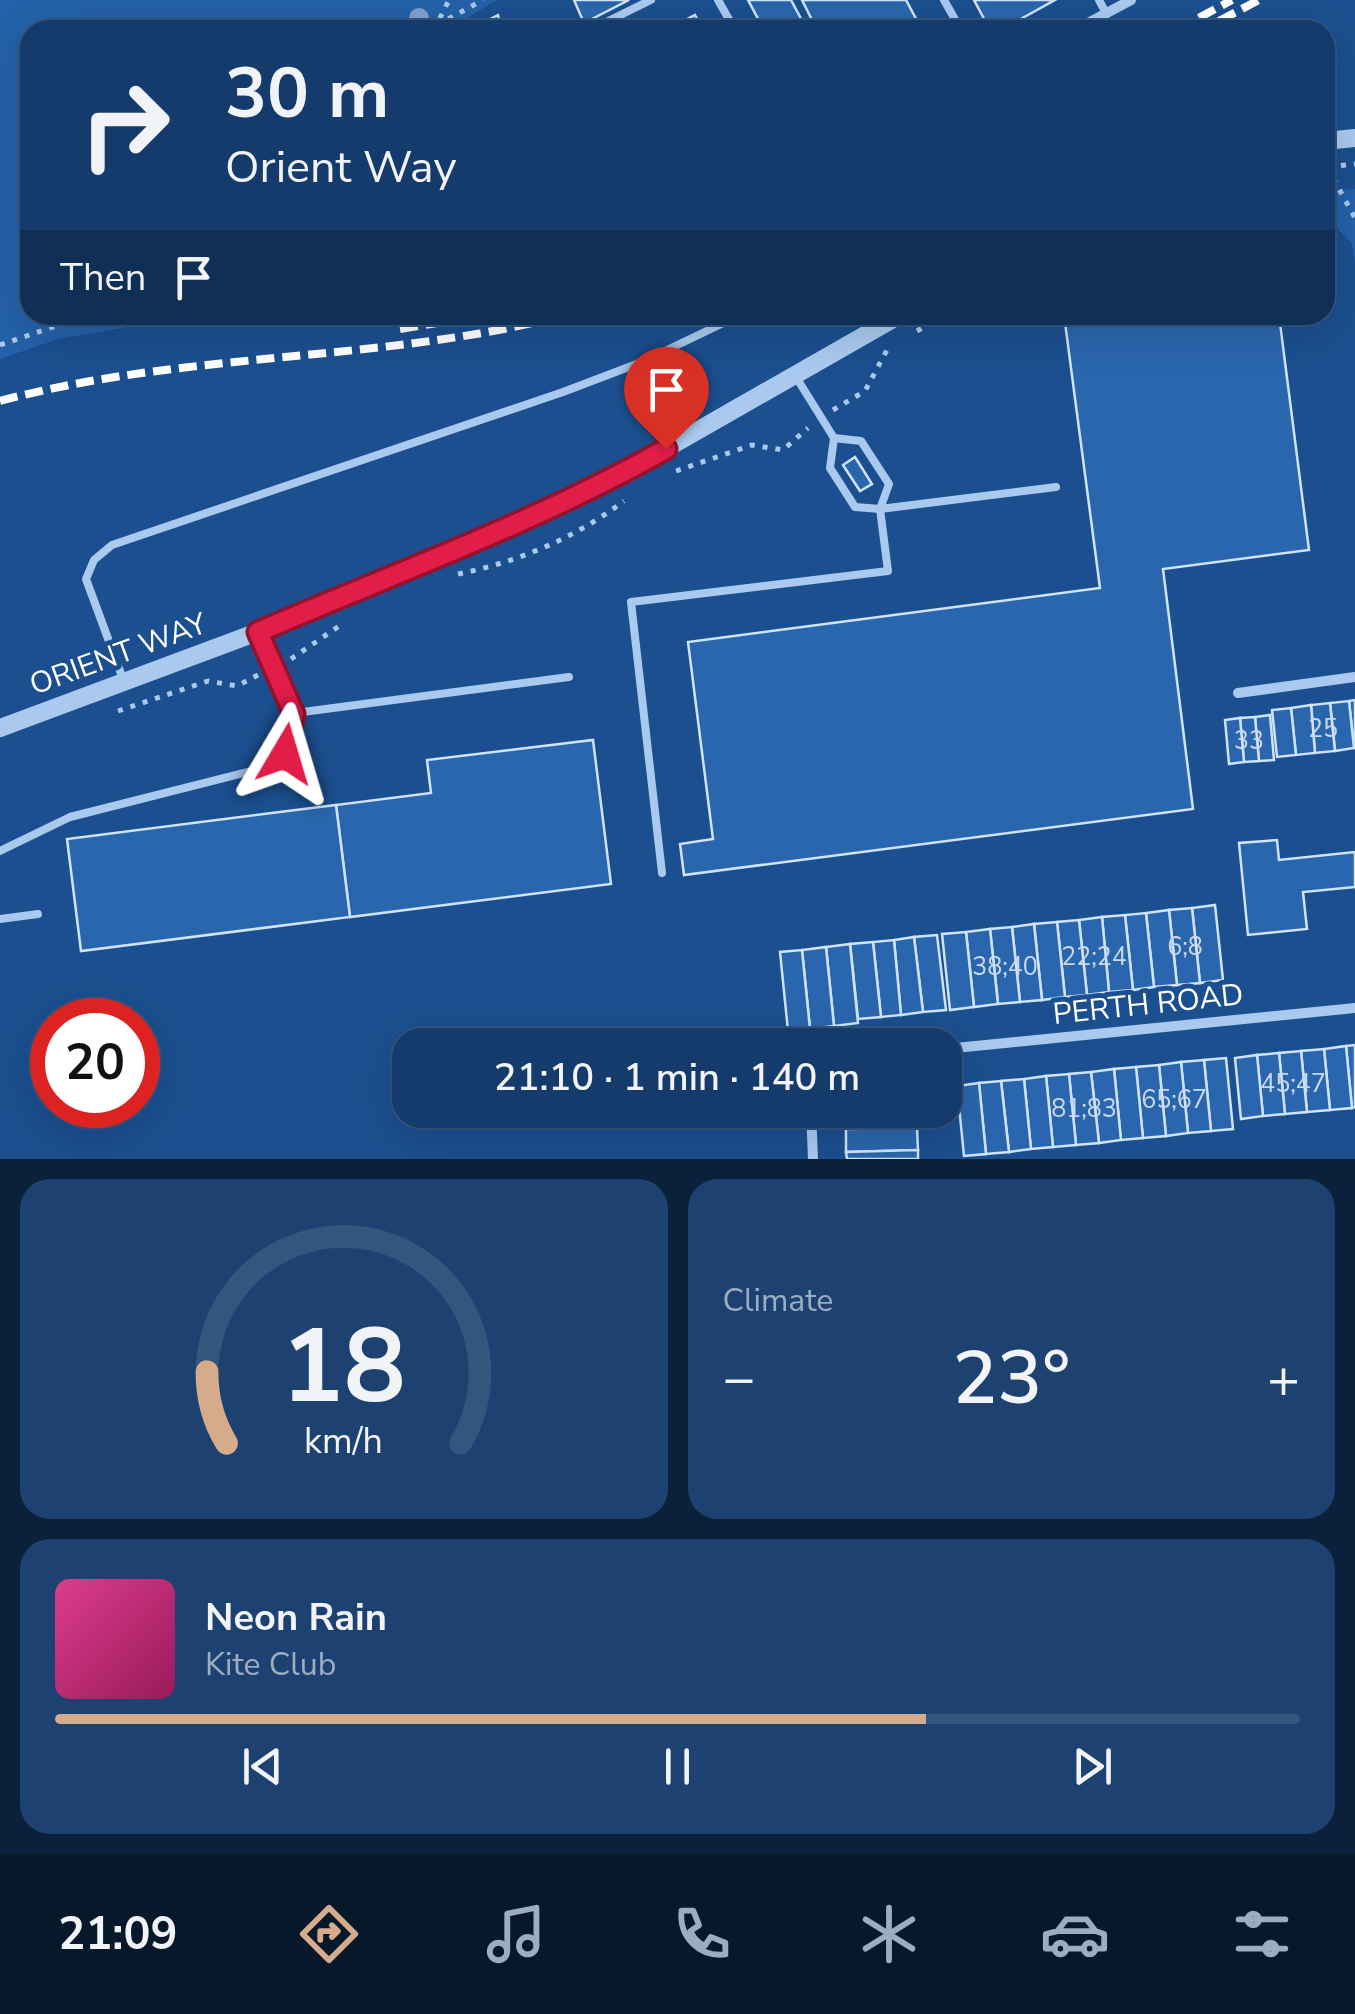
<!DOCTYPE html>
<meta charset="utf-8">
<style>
:root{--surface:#143b6b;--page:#1d4271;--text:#f1f3f6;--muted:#9dadc1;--line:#33557e;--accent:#d6ab8b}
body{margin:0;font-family:"Nunito Sans",sans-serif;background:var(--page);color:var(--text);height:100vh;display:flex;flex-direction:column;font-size:38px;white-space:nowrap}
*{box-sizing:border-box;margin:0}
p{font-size:32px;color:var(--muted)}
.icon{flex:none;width:55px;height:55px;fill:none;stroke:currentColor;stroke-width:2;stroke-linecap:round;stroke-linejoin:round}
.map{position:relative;height:1159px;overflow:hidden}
.side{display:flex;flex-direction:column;gap:20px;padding:20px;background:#0b203b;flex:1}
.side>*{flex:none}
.hud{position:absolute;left:20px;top:20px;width:1315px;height:305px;border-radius:30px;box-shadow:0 10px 40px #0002,0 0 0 2px var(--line);background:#143b6b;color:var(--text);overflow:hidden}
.speed{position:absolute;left:30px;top:998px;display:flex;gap:20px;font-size:50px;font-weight:700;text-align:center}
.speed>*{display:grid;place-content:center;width:130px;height:130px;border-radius:50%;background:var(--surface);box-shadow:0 10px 40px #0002,0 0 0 2px var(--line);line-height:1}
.speed .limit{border:15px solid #d22;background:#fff;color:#111}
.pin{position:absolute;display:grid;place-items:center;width:85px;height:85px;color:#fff;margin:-102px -42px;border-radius:50% 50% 50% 0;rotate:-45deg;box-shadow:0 0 10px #0007}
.pin .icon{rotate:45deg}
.me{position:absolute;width:110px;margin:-55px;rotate:7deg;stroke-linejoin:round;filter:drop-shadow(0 0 8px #0008)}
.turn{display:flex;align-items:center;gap:35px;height:210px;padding:0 40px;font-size:45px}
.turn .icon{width:130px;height:130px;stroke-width:2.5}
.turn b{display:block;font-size:70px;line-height:85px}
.then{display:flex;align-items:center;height:95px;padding:0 40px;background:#0003;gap:20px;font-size:38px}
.big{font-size:75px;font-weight:600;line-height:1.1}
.side .widget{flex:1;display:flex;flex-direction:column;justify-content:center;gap:15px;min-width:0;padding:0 35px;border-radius:30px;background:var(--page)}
.side .dial{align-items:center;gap:0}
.dial svg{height:260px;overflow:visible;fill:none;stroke:var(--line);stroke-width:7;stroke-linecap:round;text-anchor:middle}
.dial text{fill:var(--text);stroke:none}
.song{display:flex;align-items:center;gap:30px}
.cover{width:120px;height:120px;border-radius:15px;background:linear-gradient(135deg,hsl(330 70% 55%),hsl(330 70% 35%))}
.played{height:10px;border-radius:5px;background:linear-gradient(90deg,var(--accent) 70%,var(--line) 70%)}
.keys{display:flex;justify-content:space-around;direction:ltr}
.heat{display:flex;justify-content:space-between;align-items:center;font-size:55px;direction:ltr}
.side .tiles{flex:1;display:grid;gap:20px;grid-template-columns:1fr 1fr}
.widget:last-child{grid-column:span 2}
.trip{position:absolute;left:392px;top:1028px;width:570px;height:100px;border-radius:30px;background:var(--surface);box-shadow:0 10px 40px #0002,0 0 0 2px var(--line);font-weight:600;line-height:100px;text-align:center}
.dock{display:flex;height:160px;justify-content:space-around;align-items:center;background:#08182b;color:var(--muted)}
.dock .icon{width:70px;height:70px}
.dock .current{color:var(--accent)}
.dock b{font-size:45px;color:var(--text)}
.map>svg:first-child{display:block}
.green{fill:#2461a8}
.building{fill:#2a66ad;stroke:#cfe3fa;stroke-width:2.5}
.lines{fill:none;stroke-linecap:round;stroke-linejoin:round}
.path{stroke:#a9c9ee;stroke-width:5;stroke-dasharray:5 8;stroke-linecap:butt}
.service{stroke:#a9c9ee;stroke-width:8}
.minor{stroke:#a9c9ee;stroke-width:10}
.tertiary{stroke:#a9c9ee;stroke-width:18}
.rail{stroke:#fff;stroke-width:8;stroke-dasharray:18 8;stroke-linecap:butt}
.tree{fill:#7ea0ca}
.route-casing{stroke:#92132f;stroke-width:25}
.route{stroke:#e11d48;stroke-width:18}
.labels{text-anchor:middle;stroke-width:10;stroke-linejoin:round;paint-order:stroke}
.number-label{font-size:25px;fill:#cad9ea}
.street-label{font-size:30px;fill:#fff;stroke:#1b4f8f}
</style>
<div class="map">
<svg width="1355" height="1159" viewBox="0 0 1355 1159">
<rect width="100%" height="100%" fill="#1b4f8f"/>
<!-- green -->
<g class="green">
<path d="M 0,0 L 497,0 L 446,30 L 30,30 L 30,315 L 196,315 L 58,339 L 0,359 Z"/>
<path d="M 1355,189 L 1355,263 L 1352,244 L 1325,215 L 1325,192 Z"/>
</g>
<!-- building -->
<g class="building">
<path d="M 574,0 L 629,0 L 584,23 Z"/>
<path d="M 748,0 L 791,0 L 807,30 L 764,30 Z"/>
<path d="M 802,0 L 906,0 L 922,30 L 817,30 Z"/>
<path d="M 974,0 L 1055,0 L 1001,30 L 990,30 Z"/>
<path d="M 498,15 L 501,30 L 469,30 Z"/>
<path d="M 695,15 L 703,30 L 666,30 Z"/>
<path d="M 1064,315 L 1279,315 L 1309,550 L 1163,569 L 1193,809 L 684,875 L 680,844 L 713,839 L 688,642 L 1100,588 Z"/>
<path d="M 855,457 L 872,484 L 860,491 L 843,465 Z"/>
<path d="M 1355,700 L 1355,748 L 1354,748 L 1349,701 Z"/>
<path d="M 1349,701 L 1354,748 L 1335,751 L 1330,703 Z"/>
<path d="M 1330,703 L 1335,751 L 1315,753 L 1311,705 Z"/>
<path d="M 1311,705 L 1315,753 L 1296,755 L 1291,708 Z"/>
<path d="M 1291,708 L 1296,755 L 1277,757 L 1272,710 Z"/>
<path d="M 1270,715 L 1274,760 L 1259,761 L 1255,717 Z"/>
<path d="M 1255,717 L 1259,761 L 1244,762 L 1240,718 Z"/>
<path d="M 1240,718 L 1244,762 L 1229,764 L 1225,720 Z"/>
<path d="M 593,740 L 611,884 L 350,917 L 336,805 L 431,793 L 427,760 Z"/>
<path d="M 336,805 L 350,917 L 81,951 L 67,839 Z"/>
<path d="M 1277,840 L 1279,860 L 1355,852 L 1355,887 L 1303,892 L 1307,929 L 1248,935 L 1239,843 Z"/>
<path d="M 1215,905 L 1223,980 L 1200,983 L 1192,908 Z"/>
<path d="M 1192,908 L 1200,983 L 1177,985 L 1169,910 Z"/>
<path d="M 1169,910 L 1177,985 L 1154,987 L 1146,913 Z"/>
<path d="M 1146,913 L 1154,987 L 1133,990 L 1125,915 Z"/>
<path d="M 1125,915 L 1133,990 L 1109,992 L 1102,917 Z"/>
<path d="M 1102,917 L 1109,992 L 1087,995 L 1079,920 Z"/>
<path d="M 1079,920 L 1087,995 L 1065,997 L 1057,922 Z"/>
<path d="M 1057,922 L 1065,997 L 1042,1000 L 1034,924 Z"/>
<path d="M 1034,924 L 1042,1000 L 1020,1002 L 1012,927 Z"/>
<path d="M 1012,927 L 1020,1002 L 998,1004 L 990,929 Z"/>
<path d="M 990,929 L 998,1004 L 974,1007 L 966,932 Z"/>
<path d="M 966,932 L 974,1007 L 950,1010 L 942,934 Z"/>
<path d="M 937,935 L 946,1010 L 923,1012 L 914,937 Z"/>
<path d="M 914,937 L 923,1012 L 901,1015 L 894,940 Z"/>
<path d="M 894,940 L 901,1015 L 881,1017 L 873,942 Z"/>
<path d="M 873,942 L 881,1017 L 858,1019 L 850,944 Z"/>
<path d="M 850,944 L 858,1023 L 834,1026 L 826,947 Z"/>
<path d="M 826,947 L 834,1026 L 810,1029 L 802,950 Z"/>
<path d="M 802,950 L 810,1029 L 788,1031 L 780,952 Z"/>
<path d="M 1355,1045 L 1355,1107 L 1352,1108 L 1346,1046 Z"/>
<path d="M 1346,1046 L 1352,1108 L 1330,1110 L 1324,1049 Z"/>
<path d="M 1324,1049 L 1330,1110 L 1307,1112 L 1301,1051 Z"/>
<path d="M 1301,1051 L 1307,1112 L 1285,1114 L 1279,1053 Z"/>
<path d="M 1279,1053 L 1285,1114 L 1263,1116 L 1257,1055 Z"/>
<path d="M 1257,1055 L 1263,1116 L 1241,1119 L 1235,1058 Z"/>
<path d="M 1226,1058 L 1233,1129 L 1211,1131 L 1204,1060 Z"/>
<path d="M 1204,1060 L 1211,1131 L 1188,1133 L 1181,1062 Z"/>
<path d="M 1181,1062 L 1188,1133 L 1166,1136 L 1159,1065 Z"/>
<path d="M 1159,1065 L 1166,1136 L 1143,1138 L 1136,1067 Z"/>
<path d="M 1136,1067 L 1143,1138 L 1121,1140 L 1114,1069 Z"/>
<path d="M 1114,1069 L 1121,1140 L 1099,1143 L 1091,1072 Z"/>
<path d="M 1091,1072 L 1099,1143 L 1076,1145 L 1069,1074 Z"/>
<path d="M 1069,1074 L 1076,1145 L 1053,1147 L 1046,1076 Z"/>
<path d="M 1046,1076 L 1053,1147 L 1031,1149 L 1024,1079 Z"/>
<path d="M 1024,1079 L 1031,1149 L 1009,1152 L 1001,1081 Z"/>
<path d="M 1001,1081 L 1009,1152 L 986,1154 L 979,1083 Z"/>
<path d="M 979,1083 L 986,1154 L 964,1156 L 957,1086 Z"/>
<path d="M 846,1110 L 917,1110 L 917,1128 L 846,1129 Z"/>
<path d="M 917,1128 L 918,1150 L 846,1152 L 846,1129 Z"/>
<path d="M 918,1150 L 918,1159 L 847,1159 L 846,1152 Z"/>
</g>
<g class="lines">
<!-- path -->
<g class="path">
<path d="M 437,25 L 483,0"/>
<path d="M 434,30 L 449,0"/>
<path d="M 1327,167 L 1355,218"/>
<path d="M 1328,167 L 1355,164"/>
<path d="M 917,331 L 945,315"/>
<path d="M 0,345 L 88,315"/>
<path d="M 833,410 L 865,391 L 887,350"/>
<path d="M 676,471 L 752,445 L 783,450 L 808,428"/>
<path d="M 458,574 C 518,562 575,538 624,501"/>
<path d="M 291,659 L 342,624"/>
<path d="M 118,711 L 208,681 L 237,686 L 258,675"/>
</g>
<!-- service -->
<g class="service">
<path d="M 718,0 L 735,30"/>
<path d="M 944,0 L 961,30"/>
<path d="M 1099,0 L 1106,13"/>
<path d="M 590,30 L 651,0"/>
<path d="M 834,438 L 830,468 L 855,507 L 880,509 L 1056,487"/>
<path d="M 124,682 L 86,579 L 94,560 L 112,545 L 563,392 L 642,362 L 740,315"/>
<path d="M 295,713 L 569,677"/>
<path d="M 0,851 L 70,817 L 263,768 L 285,754 L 295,713 L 258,632"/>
<path d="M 662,873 L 631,602 L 888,571 L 880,509 L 889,484 L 861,441 L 834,438 L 796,377"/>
<path d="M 0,919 L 38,914"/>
</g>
<!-- minor -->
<g class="minor">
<path d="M 1075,30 L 1131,0"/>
<path d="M 1238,693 L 1355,677"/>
<path d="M 945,1049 L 1355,1008"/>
<path d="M 811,1110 L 813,1159"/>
</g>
<!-- tertiary -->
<g class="tertiary">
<path d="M 1325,141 L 1355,138"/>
<path d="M 0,728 L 258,632 L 592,491 L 900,315"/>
</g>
<!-- rail -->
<g class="rail">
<path d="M 1219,21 L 1259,0"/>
<path d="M 1176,30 L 1232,0"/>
<path d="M 400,329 L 488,315"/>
<path d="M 0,401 C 185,351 381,363 566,315"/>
</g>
</g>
<!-- trees -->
<circle class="tree" cx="419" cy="18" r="10"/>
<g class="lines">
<defs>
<path id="route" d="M 285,754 L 294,714 L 258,632 C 395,573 535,523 666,449"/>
</defs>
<!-- route casing -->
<use href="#route" class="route-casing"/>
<!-- route -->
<use href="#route" class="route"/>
</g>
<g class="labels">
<!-- number labels -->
<g class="number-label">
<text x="1323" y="737">25</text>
<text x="1249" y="749">33</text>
<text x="1185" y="955">6;8</text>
<text x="1094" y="965">22;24</text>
<text x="1005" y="975">38;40</text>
<text x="1293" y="1092">45;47</text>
<text x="1174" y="1108">65;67</text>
<text x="1084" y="1117">81;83</text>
</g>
<!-- street labels -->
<g class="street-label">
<text transform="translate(118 654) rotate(-20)" y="10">ORIENT WAY</text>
<text transform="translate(1148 1004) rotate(-6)" y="10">PERTH ROAD</text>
</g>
</g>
</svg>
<div class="speed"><div class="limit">20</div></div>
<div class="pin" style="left:666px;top:449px;background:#d93025"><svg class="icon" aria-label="arrive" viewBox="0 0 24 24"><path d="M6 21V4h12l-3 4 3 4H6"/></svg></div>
<svg class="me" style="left:285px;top:754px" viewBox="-20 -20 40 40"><path d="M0-17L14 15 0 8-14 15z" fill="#e11d48" stroke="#fff" stroke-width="4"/></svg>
<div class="trip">21:10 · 1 min · 140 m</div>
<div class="hud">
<div class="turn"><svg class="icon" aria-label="right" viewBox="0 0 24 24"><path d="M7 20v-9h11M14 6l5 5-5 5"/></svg><div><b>30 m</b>Orient Way</div></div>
<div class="then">Then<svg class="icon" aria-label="arrive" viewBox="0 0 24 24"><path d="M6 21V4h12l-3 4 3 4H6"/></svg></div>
</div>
</div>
<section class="side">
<div class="tiles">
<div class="widget dial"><svg viewBox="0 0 100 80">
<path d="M14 69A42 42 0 1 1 86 69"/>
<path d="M14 69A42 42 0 0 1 8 47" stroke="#d6ab8b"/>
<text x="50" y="56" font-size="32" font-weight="700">18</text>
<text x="50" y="72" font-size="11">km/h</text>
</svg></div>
<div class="widget"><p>Climate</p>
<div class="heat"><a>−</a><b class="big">23°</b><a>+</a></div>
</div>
<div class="widget">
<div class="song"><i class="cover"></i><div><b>Neon Rain</b><p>Kite Club</p></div></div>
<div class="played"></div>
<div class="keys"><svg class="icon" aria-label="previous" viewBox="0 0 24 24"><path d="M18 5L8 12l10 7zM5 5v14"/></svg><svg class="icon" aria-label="pause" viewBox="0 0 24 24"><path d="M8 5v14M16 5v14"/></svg><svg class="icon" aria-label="next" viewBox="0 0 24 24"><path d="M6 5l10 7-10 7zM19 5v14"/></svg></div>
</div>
</div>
</section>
<nav class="dock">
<b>21:09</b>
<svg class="icon current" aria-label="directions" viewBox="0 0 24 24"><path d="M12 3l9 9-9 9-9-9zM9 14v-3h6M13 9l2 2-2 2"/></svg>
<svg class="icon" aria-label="music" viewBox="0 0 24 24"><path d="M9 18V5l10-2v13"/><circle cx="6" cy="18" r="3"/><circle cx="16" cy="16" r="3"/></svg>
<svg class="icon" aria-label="phone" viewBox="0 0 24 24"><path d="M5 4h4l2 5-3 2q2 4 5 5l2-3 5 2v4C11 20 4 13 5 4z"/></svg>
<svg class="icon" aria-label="climate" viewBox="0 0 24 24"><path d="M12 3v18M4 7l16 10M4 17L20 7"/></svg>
<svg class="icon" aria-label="car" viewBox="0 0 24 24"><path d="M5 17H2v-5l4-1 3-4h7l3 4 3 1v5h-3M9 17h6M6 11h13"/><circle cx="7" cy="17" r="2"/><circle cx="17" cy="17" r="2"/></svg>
<svg class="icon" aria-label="filters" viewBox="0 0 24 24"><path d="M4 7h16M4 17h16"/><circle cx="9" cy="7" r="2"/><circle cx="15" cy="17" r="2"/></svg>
</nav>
